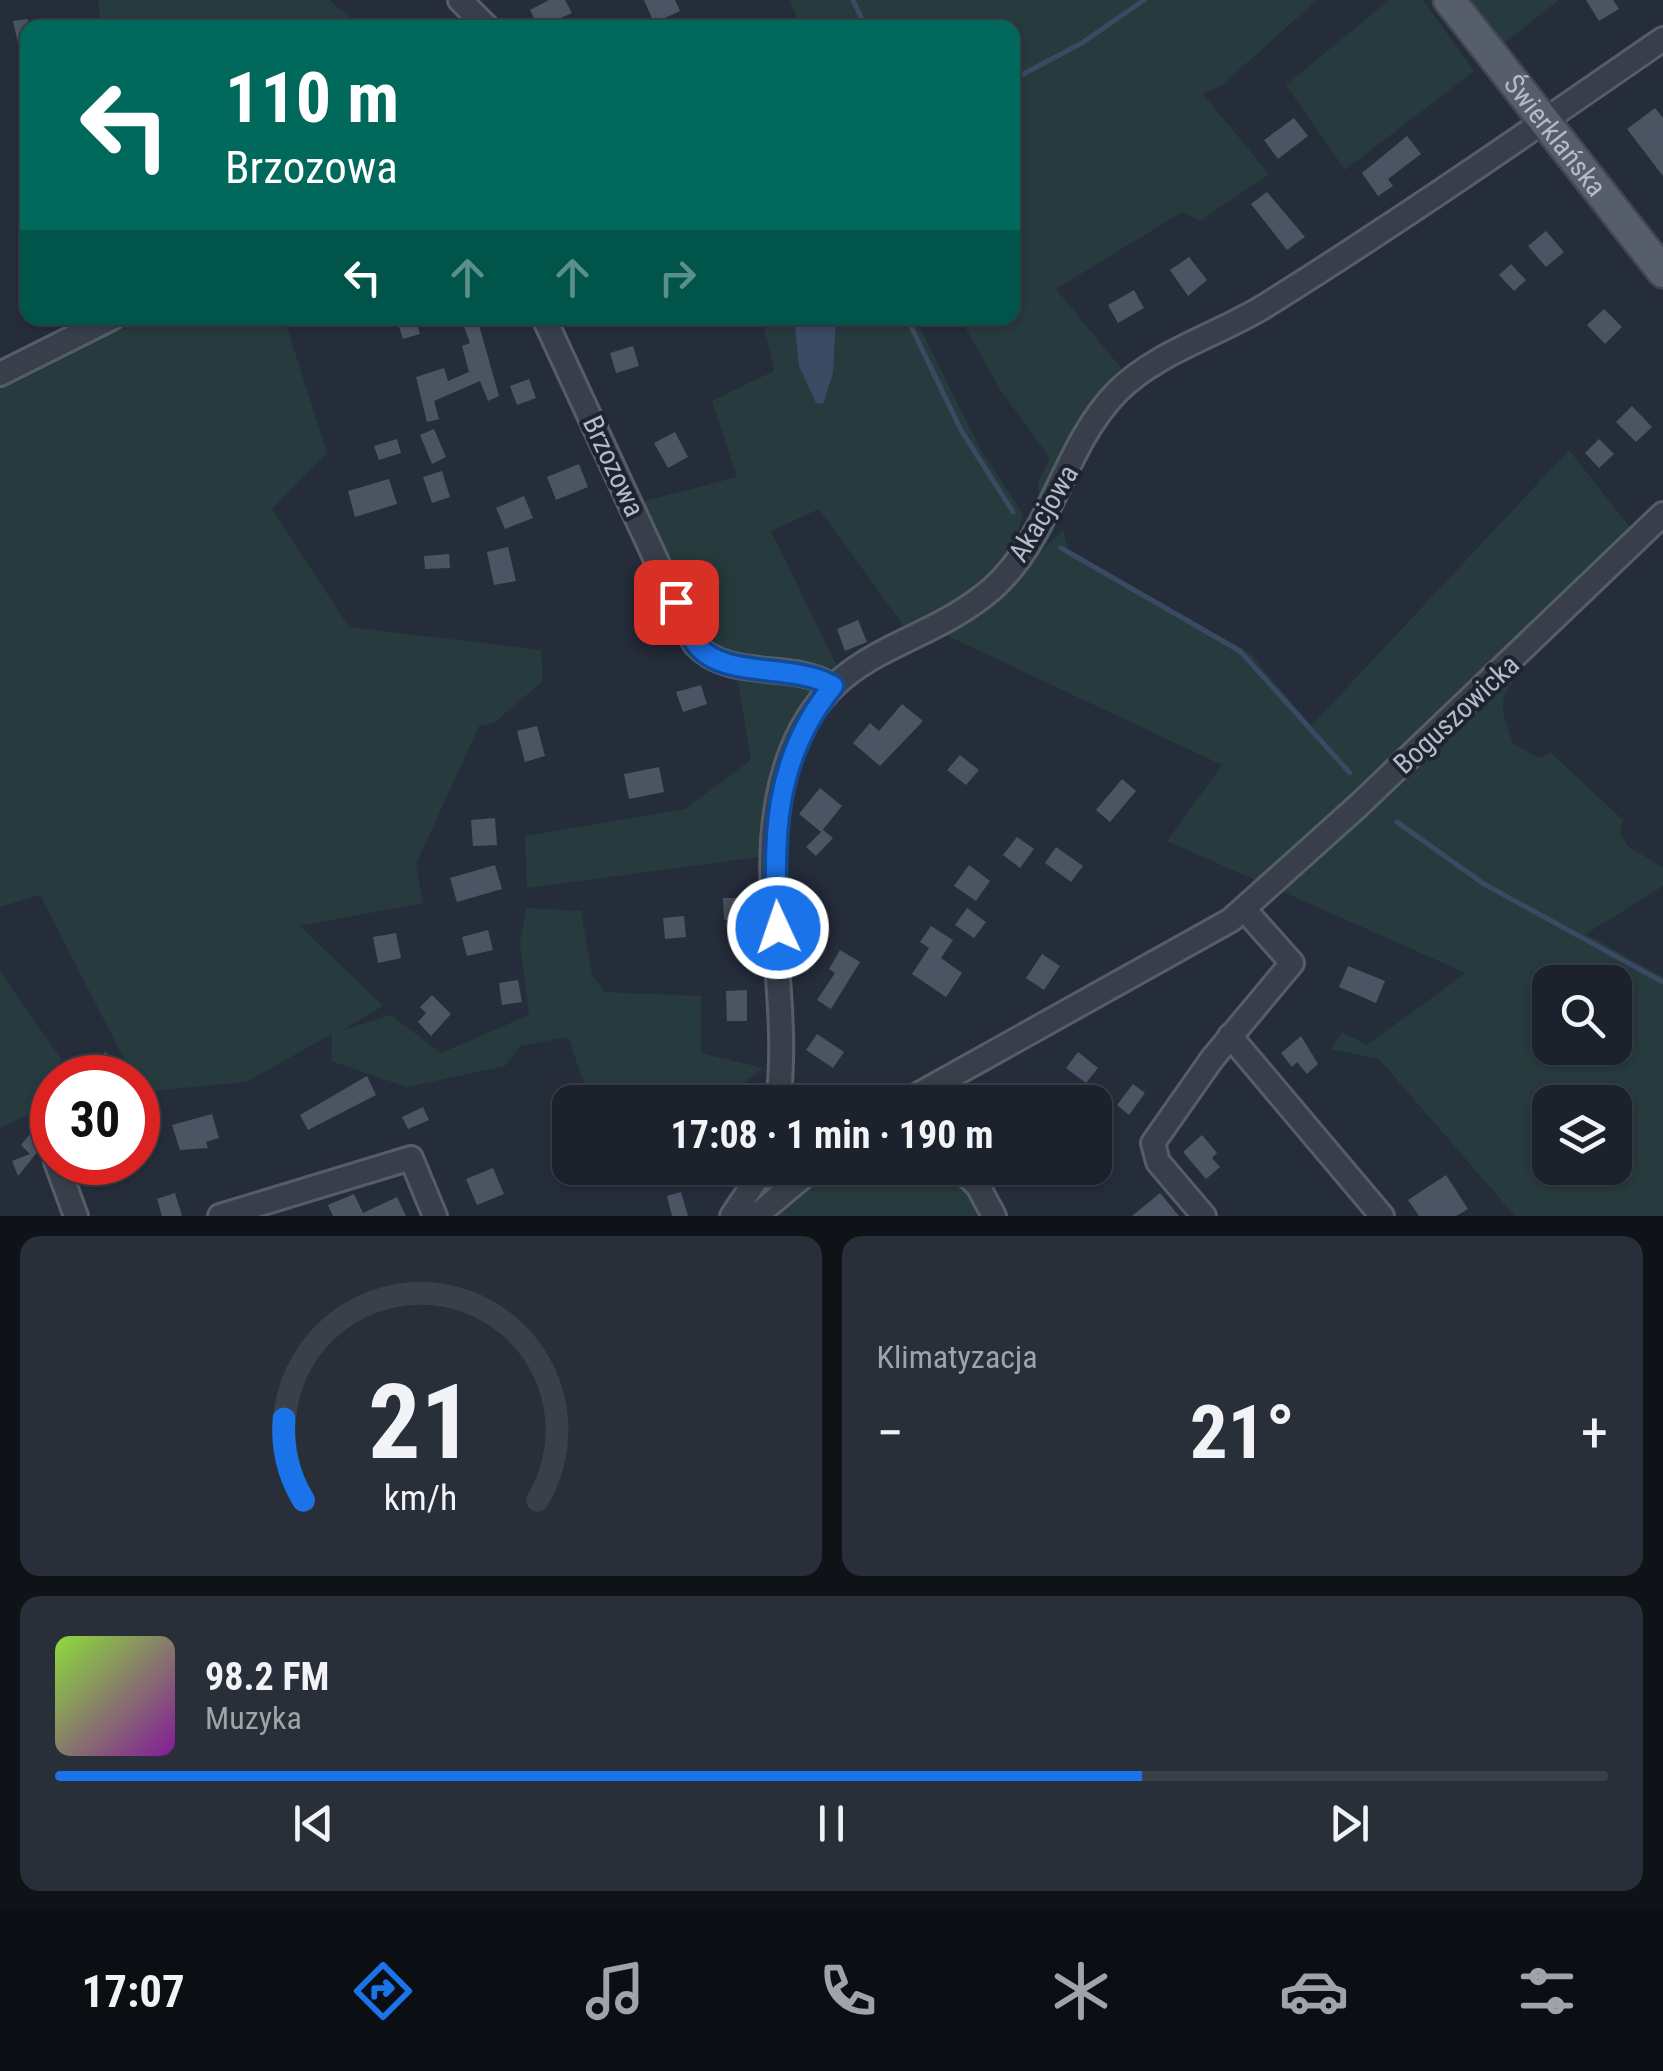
<!DOCTYPE html>
<html lang="pl">
<meta charset="utf-8">
<style>
:root{--surface:#1c222c;--page:#292f38;--text:#f1f3f6;--muted:#a0a4a9;--line:#3a3f48;--accent:#1a73e8}
body{margin:0;font-family:"Roboto Condensed",sans-serif;background:var(--page);color:var(--text);height:100vh;display:flex;flex-direction:column;font-size:38px;white-space:nowrap}
*{box-sizing:border-box;margin:0}
p{font-size:32px;color:var(--muted)}
.icon{flex:none;width:55px;height:55px;fill:none;stroke:currentColor;stroke-width:2;stroke-linecap:round;stroke-linejoin:round}
.map{position:relative;height:1216px;overflow:hidden}
.details{display:flex;flex-direction:column;gap:20px;padding:20px;background:#0f1318;flex:1}
.details>*{flex:none}
.guide{position:absolute;left:20px;top:20px;width:1000px;height:305px;border-radius:20px;box-shadow:0 2px 8px #0004,0 0 0 2px var(--line);background:#00695c;color:#fff;overflow:hidden}
.fabs{position:absolute;left:1532px;top:965px;display:grid;gap:20px}
.fabs a{display:grid;place-items:center;width:100px;height:100px;border-radius:20px;background:var(--surface);box-shadow:0 2px 8px #0004,0 0 0 2px var(--line);font-size:50px}
.speed{position:absolute;left:30px;top:1055px;display:flex;gap:20px;font-size:50px;font-weight:700;text-align:center}
.speed>*{display:grid;place-content:center;width:130px;height:130px;border-radius:50%;background:var(--surface);box-shadow:0 2px 8px #0004,0 0 0 2px var(--line);line-height:1}
.speed .limit{border:15px solid #d22;background:#fff;color:#111}
.pin{position:absolute;display:grid;place-items:center;width:85px;height:85px;color:#fff;margin:-42px;border-radius:20px;box-shadow:0 5px 15px #0006}
.me{position:absolute;width:110px;margin:-55px;rotate:357deg;stroke-linejoin:round;filter:drop-shadow(0 0 8px #0008)}
.turn{display:flex;align-items:center;gap:35px;height:210px;padding:0 40px;font-size:45px}
.turn .icon{width:130px;height:130px;stroke-width:2.5}
.turn b{display:block;font-size:70px;line-height:85px}
.lanes{display:flex;align-items:center;height:95px;padding:0 40px;background:#0003;justify-content:center;gap:50px;direction:ltr}
.lanes .off{opacity:.35}
.big{font-size:75px;font-weight:700;line-height:1.1}
.details .widget{flex:1;display:flex;flex-direction:column;justify-content:center;gap:15px;min-width:0;padding:0 35px;border-radius:20px;background:var(--page)}
.details .dial{align-items:center;gap:0}
.dial svg{height:260px;overflow:visible;fill:none;stroke:var(--line);stroke-width:7;stroke-linecap:round;text-anchor:middle}
.dial text{fill:var(--text);stroke:none}
.song{display:flex;align-items:center;gap:30px}
.cover{width:120px;height:120px;border-radius:15px;background:linear-gradient(135deg,hsl(90 70% 55%),hsl(290 70% 35%))}
.played{height:10px;border-radius:5px;background:linear-gradient(90deg,var(--accent) 70%,var(--line) 70%)}
.keys{display:flex;justify-content:space-around;direction:ltr}
.heat{display:flex;justify-content:space-between;align-items:center;font-size:55px;direction:ltr}
.details .tiles{flex:1;display:grid;gap:20px;grid-template-columns:1fr 1fr}
.widget:last-child{grid-column:span 2}
.trip{position:absolute;left:552px;top:1085px;width:560px;height:100px;border-radius:20px;background:var(--surface);box-shadow:0 2px 8px #0004,0 0 0 2px var(--line);font-weight:700;line-height:100px;text-align:center}
.tab-bar{display:flex;height:160px;justify-content:space-around;align-items:center;background:#0b0e12;color:var(--muted)}
.tab-bar .icon{width:70px;height:70px}
.tab-bar .on{color:var(--accent)}
.tab-bar b{font-size:45px;color:var(--text)}
.map>svg:first-child{display:block}
.green{fill:#273a3d;fill-rule:evenodd}
.water{fill:#3b4a63}
.lines{fill:none;stroke-linecap:round;stroke-linejoin:round}
.stream{stroke:#3b4a63;stroke-width:5}
.building{fill:#4b5463}
.minor-casing{stroke:#565d69;stroke-width:28}
.major-casing{stroke:#414854;stroke-width:35}
.minor{stroke:#383f4b;stroke-width:22}
.major{stroke:#565e6b;stroke-width:30}
.route-casing{stroke:#114b97;stroke-width:25}
.route{stroke:#1a73e8;stroke-width:18}
.labels{text-anchor:middle;stroke-width:8;stroke-linejoin:round;paint-order:stroke}
.street-label{font-size:28px;fill:#b4bac6;stroke:#1d2430}
</style>
<div class="map">
<svg width="1663" height="1216" viewBox="0 0 1663 1216">
<rect width="100%" height="100%" fill="#252d3b"/>
<!-- green -->
<g class="green">
<path d="M 98,0 L 329,0 L 362,27 L 101,27 Z"/>
<path d="M 790,0 L 1317,0 L 1221,86 L 1203,94 L 1269,174 L 1200,221 L 1182,212 L 1056,289 L 1126,374 L 1100,393 L 1040,506 L 1038,483 L 1050,458 L 1001,391 L 964,325 L 951,318 L 1012,318 L 1012,28 L 800,27 Z"/>
<path d="M 1389,0 L 1423,0 L 1474,71 L 1345,170 L 1286,85 Z"/>
<path d="M 1469,0 L 1559,0 L 1503,44 Z"/>
<path d="M 141,318 L 284,318 L 327,453 L 272,509 L 349,627 L 541,650 L 543,681 L 494,723 L 479,726 L 416,864 L 423,903 L 300,926 L 383,1006 L 340,1031 L 391,1015 L 441,1053 L 529,1015 L 520,944 L 526,908 L 581,911 L 592,975 L 605,992 L 701,996 L 701,1053 L 763,1068 L 719,1102 L 596,1102 L 587,1092 L 568,1037 L 520,1046 L 505,1066 L 407,1087 L 331,1061 L 332,1034 L 246,1082 L 141,1092 L 40,895 L 0,907 L 0,386 Z"/>
<path d="M 762,318 L 915,318 L 980,448 L 1023,514 C 1020,524 1017,535 1013,544 C 998,572 937,631 903,625 L 819,509 L 771,531 L 838,668 L 722,655 L 641,502 L 737,477 L 712,401 L 774,371 Z"/>
<path d="M 1569,450 L 1633,531 L 1262,883 L 1167,841 L 1222,765 L 937,631 L 975,614 L 1063,530 L 1068,549 L 1251,654 L 1311,726 Z"/>
<path d="M 730,671 L 819,686 C 773,727 770,799 759,857 L 527,888 L 525,836 L 685,809 L 751,760 L 739,687 Z"/>
<path d="M 1509,674 L 1514,681 C 1495,701 1505,719 1513,743 L 1538,758 L 1551,753 L 1623,820 L 1620,834 L 1628,846 L 1663,868 L 1663,886 L 1586,934 L 1663,977 L 1663,1216 L 1515,1216 L 1379,1059 L 1331,1049 L 1342,1032 L 1367,1045 L 1466,973 L 1274,888 ZM 1550,982 L 1615,982 L 1615,1048 L 1550,1048 ZM 1550,1102 L 1615,1102 L 1615,1168 L 1550,1168 Z"/>
<path d="M 0,971 L 61,1059 L 47,1106 L 0,1128 Z"/>
<path d="M 831,1168 L 950,1168 L 988,1216 L 767,1216 Z"/>
</g>
<!-- water -->
<path class="water" d="M 794,318 L 836,318 L 833,373 L 823,404 L 816,403 L 799,366 Z"/>
<g class="lines">
<!-- stream -->
<g class="stream">
<path d="M 853,0 L 866,28"/>
<path d="M 1012,80 L 1082,43 L 1144,0"/>
<path d="M 907,318 L 961,430 L 1013,512"/>
<path d="M 1061,548 L 1240,651 L 1350,773"/>
<path d="M 1397,822 L 1484,884 L 1663,982"/>
</g>
</g>
<!-- building -->
<g class="building">
<path d="M 549,0 L 565,0 L 572,13 L 539,28 L 530,10 Z"/>
<path d="M 644,0 L 675,0 L 680,11 L 654,23 Z"/>
<path d="M 1586,0 L 1613,0 L 1619,9 L 1599,21 Z"/>
<path d="M 28,19 L 28,61 L 22,62 L 13,21 Z"/>
<path d="M 1655,108 L 1663,118 L 1663,176 L 1627,129 Z"/>
<path d="M 1294,118 L 1308,136 L 1278,159 L 1264,140 Z"/>
<path d="M 1407,136 L 1421,154 L 1388,179 L 1393,186 L 1378,196 L 1362,173 Z"/>
<path d="M 1267,192 L 1305,237 L 1287,250 L 1251,204 Z"/>
<path d="M 1546,231 L 1564,252 L 1546,267 L 1528,246 Z"/>
<path d="M 1189,257 L 1207,280 L 1188,296 L 1170,270 Z"/>
<path d="M 1511,264 L 1526,280 L 1514,291 L 1499,275 Z"/>
<path d="M 1134,290 L 1144,308 L 1118,323 L 1108,305 Z"/>
<path d="M 1604,309 L 1622,327 L 1605,344 L 1587,325 Z"/>
<path d="M 396,318 L 415,318 L 420,334 L 403,339 Z"/>
<path d="M 461,318 L 477,318 L 499,396 L 488,401 L 480,381 L 434,401 L 439,419 L 427,422 L 416,377 L 444,368 L 448,381 L 469,372 L 462,346 L 470,343 Z"/>
<path d="M 633,346 L 639,366 L 616,373 L 610,353 Z"/>
<path d="M 529,379 L 536,398 L 517,405 L 510,386 Z"/>
<path d="M 1632,406 L 1652,427 L 1636,442 L 1616,422 Z"/>
<path d="M 434,429 L 446,457 L 432,464 L 420,435 Z"/>
<path d="M 675,432 L 688,457 L 668,468 L 654,443 Z"/>
<path d="M 397,439 L 401,453 L 379,460 L 374,446 Z"/>
<path d="M 1599,439 L 1614,454 L 1599,468 L 1585,453 Z"/>
<path d="M 579,464 L 588,487 L 556,500 L 547,477 Z"/>
<path d="M 442,471 L 450,497 L 432,503 L 423,477 Z"/>
<path d="M 389,479 L 397,504 L 355,517 L 348,491 Z"/>
<path d="M 524,496 L 533,518 L 505,529 L 496,508 Z"/>
<path d="M 508,547 L 516,581 L 494,585 L 487,552 Z"/>
<path d="M 449,554 L 450,568 L 425,569 L 424,556 Z"/>
<path d="M 858,620 L 867,642 L 845,651 L 837,629 Z"/>
<path d="M 701,685 L 707,704 L 683,712 L 676,692 Z"/>
<path d="M 902,704 L 923,721 L 880,766 L 853,743 L 870,723 L 879,731 Z"/>
<path d="M 537,726 L 545,756 L 525,762 L 517,731 Z"/>
<path d="M 960,755 L 979,770 L 966,785 L 947,770 Z"/>
<path d="M 659,767 L 664,792 L 629,799 L 624,774 Z"/>
<path d="M 1122,779 L 1136,791 L 1110,822 L 1096,810 Z"/>
<path d="M 820,788 L 842,806 L 821,832 L 799,814 Z"/>
<path d="M 495,818 L 497,845 L 473,846 L 471,820 Z"/>
<path d="M 823,830 L 833,838 L 816,856 L 806,847 Z"/>
<path d="M 1017,837 L 1034,849 L 1020,868 L 1003,855 Z"/>
<path d="M 1056,847 L 1083,866 L 1071,882 L 1045,863 Z"/>
<path d="M 495,865 L 502,889 L 457,902 L 450,878 Z"/>
<path d="M 969,865 L 990,881 L 976,901 L 954,886 Z"/>
<path d="M 723,898 L 749,898 L 749,920 L 724,920 Z"/>
<path d="M 967,908 L 986,922 L 974,938 L 955,925 Z"/>
<path d="M 684,916 L 686,937 L 665,939 L 663,918 Z"/>
<path d="M 931,926 L 953,940 L 941,958 L 962,973 L 946,997 L 912,974 L 929,948 L 920,942 Z"/>
<path d="M 488,930 L 493,950 L 467,956 L 462,937 Z"/>
<path d="M 396,933 L 401,958 L 378,963 L 373,937 Z"/>
<path d="M 840,950 L 860,962 L 831,1009 L 817,1000 L 835,973 L 829,969 Z"/>
<path d="M 1042,954 L 1060,966 L 1044,990 L 1026,978 Z"/>
<path d="M 1348,966 L 1385,981 L 1376,1003 L 1339,987 Z"/>
<path d="M 518,980 L 522,1002 L 502,1005 L 499,983 Z"/>
<path d="M 747,990 L 747,1021 L 727,1021 L 726,991 Z"/>
<path d="M 432,995 L 451,1014 L 431,1036 L 418,1022 L 426,1013 L 420,1007 Z"/>
<path d="M 817,1034 L 844,1052 L 833,1068 L 806,1050 Z"/>
<path d="M 1301,1036 L 1318,1064 L 1307,1074 L 1297,1062 L 1292,1067 L 1281,1053 Z"/>
<path d="M 106,1052 L 117,1072 L 94,1078 L 86,1064 Z"/>
<path d="M 1078,1052 L 1098,1068 L 1086,1083 L 1066,1068 Z"/>
<path d="M 367,1076 L 376,1095 L 308,1130 L 300,1115 Z"/>
<path d="M 1133,1084 L 1145,1093 L 1129,1115 L 1117,1105 Z"/>
<path d="M 423,1107 L 429,1120 L 408,1129 L 402,1117 Z"/>
<path d="M 212,1114 L 219,1138 L 206,1142 L 208,1148 L 180,1150 L 172,1125 Z"/>
<path d="M 30,1134 L 43,1145 L 18,1176 L 12,1161 L 30,1154 L 21,1145 Z"/>
<path d="M 1202,1135 L 1217,1153 L 1212,1158 L 1220,1167 L 1206,1179 L 1183,1152 Z"/>
<path d="M 493,1168 L 504,1194 L 477,1205 L 466,1179 Z"/>
<path d="M 1446,1175 L 1468,1209 L 1456,1216 L 1419,1216 L 1408,1200 Z"/>
<path d="M 681,1192 L 688,1216 L 672,1216 L 667,1196 Z"/>
<path d="M 175,1193 L 182,1216 L 162,1216 L 157,1199 Z"/>
<path d="M 1160,1193 L 1179,1216 L 1132,1216 Z"/>
<path d="M 354,1194 L 363,1213 L 397,1197 L 406,1216 L 333,1216 L 328,1205 Z"/>
</g>
<g class="lines">
<defs>
<g id="minor">
<path d="M 460,0 L 488,28"/>
<path d="M 544,318 L 695,644 C 730,682 792,660 833,686"/>
<path d="M 0,374 L 112,318"/>
<path d="M 1230,1036 L 1382,1216"/>
<path d="M 778,1102 C 793,988 748,860 792,750 C 834,644 921,651 993,588 C 1052,535 1063,446 1118,391 C 1158,351 1221,334 1268,304 C 1402,220 1533,129 1663,39"/>
<path d="M 905,1102 L 1231,920 L 1359,805 L 1663,514"/>
<path d="M 56,1162 L 76,1216"/>
<path d="M 959,1168 L 978,1186 L 994,1216"/>
<path d="M 220,1216 L 411,1158 L 435,1216"/>
<path d="M 732,1216 L 764,1168"/>
<path d="M 756,1216 L 813,1168"/>
<path d="M 1204,1216 L 1158,1162 L 1153,1143 L 1212,1059 L 1292,963 L 1244,909"/>
</g>
<g id="major">
<path id="s1" d="M 1449,0 L 1663,272"/>
</g>
</defs>
<!-- minor casing -->
<use href="#minor" class="minor-casing"/>
<!-- major casing -->
<use href="#major" class="major-casing"/>
<!-- minor -->
<use href="#minor" class="minor"/>
<!-- major -->
<use href="#major" class="major"/>
</g>
<g class="lines">
<defs>
<path id="route" d="M 676,602 C 682,616 687,633 697,645 C 723,679 795,663 833,686 C 774,758 772,839 778,928"/>
</defs>
<!-- route casing -->
<use href="#route" class="route-casing"/>
<!-- route -->
<use href="#route" class="route"/>
</g>
<g class="labels">
<!-- street labels -->
<g class="street-label">
<text dy="10" stroke="none"><textPath href="#s1" startOffset="172">Świerklańska</textPath></text>
<text transform="translate(614 466) rotate(65)" y="10">Brzozowa</text>
<text transform="translate(1043 513) rotate(-59)" y="10">Akacjowa</text>
<text transform="translate(1456 714) rotate(-43)" y="10">Boguszowicka</text>
</g>
</g>
</svg>
<div class="fabs">
<a><svg class="icon" aria-label="search" viewBox="0 0 24 24"><circle cx="10" cy="10" r="6"/><path d="M15 15l6 6"/></svg></a>
<a><svg class="icon" aria-label="layers" viewBox="0 0 24 24"><path d="M12 4l9 5-9 5-9-5zM3 14l9 5 9-5"/></svg></a>
</div>
<div class="speed"><div class="limit">30</div></div>
<div class="pin" style="left:676px;top:602px;background:#d93025"><svg class="icon" aria-label="arrive" viewBox="0 0 24 24"><path d="M6 21V4h12l-3 4 3 4H6"/></svg></div>
<svg class="me" style="left:778px;top:928px" viewBox="-20 -20 40 40"><circle r="17" fill="#1a73e8" stroke="#fff" stroke-width="3"/><path d="M0-11L8 9 0 5-8 9z" fill="#fff"/></svg>
<div class="trip">17:08 · 1 min · 190 m</div>
<div class="guide">
<div class="turn"><svg class="icon" aria-label="left" viewBox="0 0 24 24"><path d="M17 20v-9H6M10 6l-5 5 5 5"/></svg><div><b>110 m</b>Brzozowa</div></div>
<div class="lanes"><svg class="icon" aria-label="left" viewBox="0 0 24 24"><path d="M17 20v-9H6M10 6l-5 5 5 5"/></svg><svg class="icon off" aria-label="ahead" viewBox="0 0 24 24"><path d="M12 20V5M6 11l6-6 6 6"/></svg><svg class="icon off" aria-label="ahead" viewBox="0 0 24 24"><path d="M12 20V5M6 11l6-6 6 6"/></svg><svg class="icon off" aria-label="right" viewBox="0 0 24 24"><path d="M7 20v-9h11M14 6l5 5-5 5"/></svg></div>
</div>
</div>
<section class="details">
<div class="tiles">
<div class="widget dial"><svg viewBox="0 0 100 80">
<path d="M14 69A42 42 0 1 1 86 69"/>
<path d="M14 69A42 42 0 0 1 8 44" stroke="#1a73e8"/>
<text x="50" y="56" font-size="32" font-weight="700">21</text>
<text x="50" y="72" font-size="11">km/h</text>
</svg></div>
<div class="widget"><p>Klimatyzacja</p>
<div class="heat"><a>−</a><b class="big">21°</b><a>+</a></div>
</div>
<div class="widget">
<div class="song"><i class="cover"></i><div><b>98.2 FM</b><p>Muzyka</p></div></div>
<div class="played"></div>
<div class="keys"><svg class="icon" aria-label="previous" viewBox="0 0 24 24"><path d="M18 5L8 12l10 7zM5 5v14"/></svg><svg class="icon" aria-label="pause" viewBox="0 0 24 24"><path d="M8 5v14M16 5v14"/></svg><svg class="icon" aria-label="next" viewBox="0 0 24 24"><path d="M6 5l10 7-10 7zM19 5v14"/></svg></div>
</div>
</div>
</section>
<nav class="tab-bar">
<b>17:07</b>
<svg class="icon on" aria-label="directions" viewBox="0 0 24 24"><path d="M12 3l9 9-9 9-9-9zM9 14v-3h6M13 9l2 2-2 2"/></svg>
<svg class="icon" aria-label="music" viewBox="0 0 24 24"><path d="M9 18V5l10-2v13"/><circle cx="6" cy="18" r="3"/><circle cx="16" cy="16" r="3"/></svg>
<svg class="icon" aria-label="phone" viewBox="0 0 24 24"><path d="M5 4h4l2 5-3 2q2 4 5 5l2-3 5 2v4C11 20 4 13 5 4z"/></svg>
<svg class="icon" aria-label="climate" viewBox="0 0 24 24"><path d="M12 3v18M4 7l16 10M4 17L20 7"/></svg>
<svg class="icon" aria-label="car" viewBox="0 0 24 24"><path d="M5 17H2v-5l4-1 3-4h7l3 4 3 1v5h-3M9 17h6M6 11h13"/><circle cx="7" cy="17" r="2"/><circle cx="17" cy="17" r="2"/></svg>
<svg class="icon" aria-label="filters" viewBox="0 0 24 24"><path d="M4 7h16M4 17h16"/><circle cx="9" cy="7" r="2"/><circle cx="15" cy="17" r="2"/></svg>
</nav>
